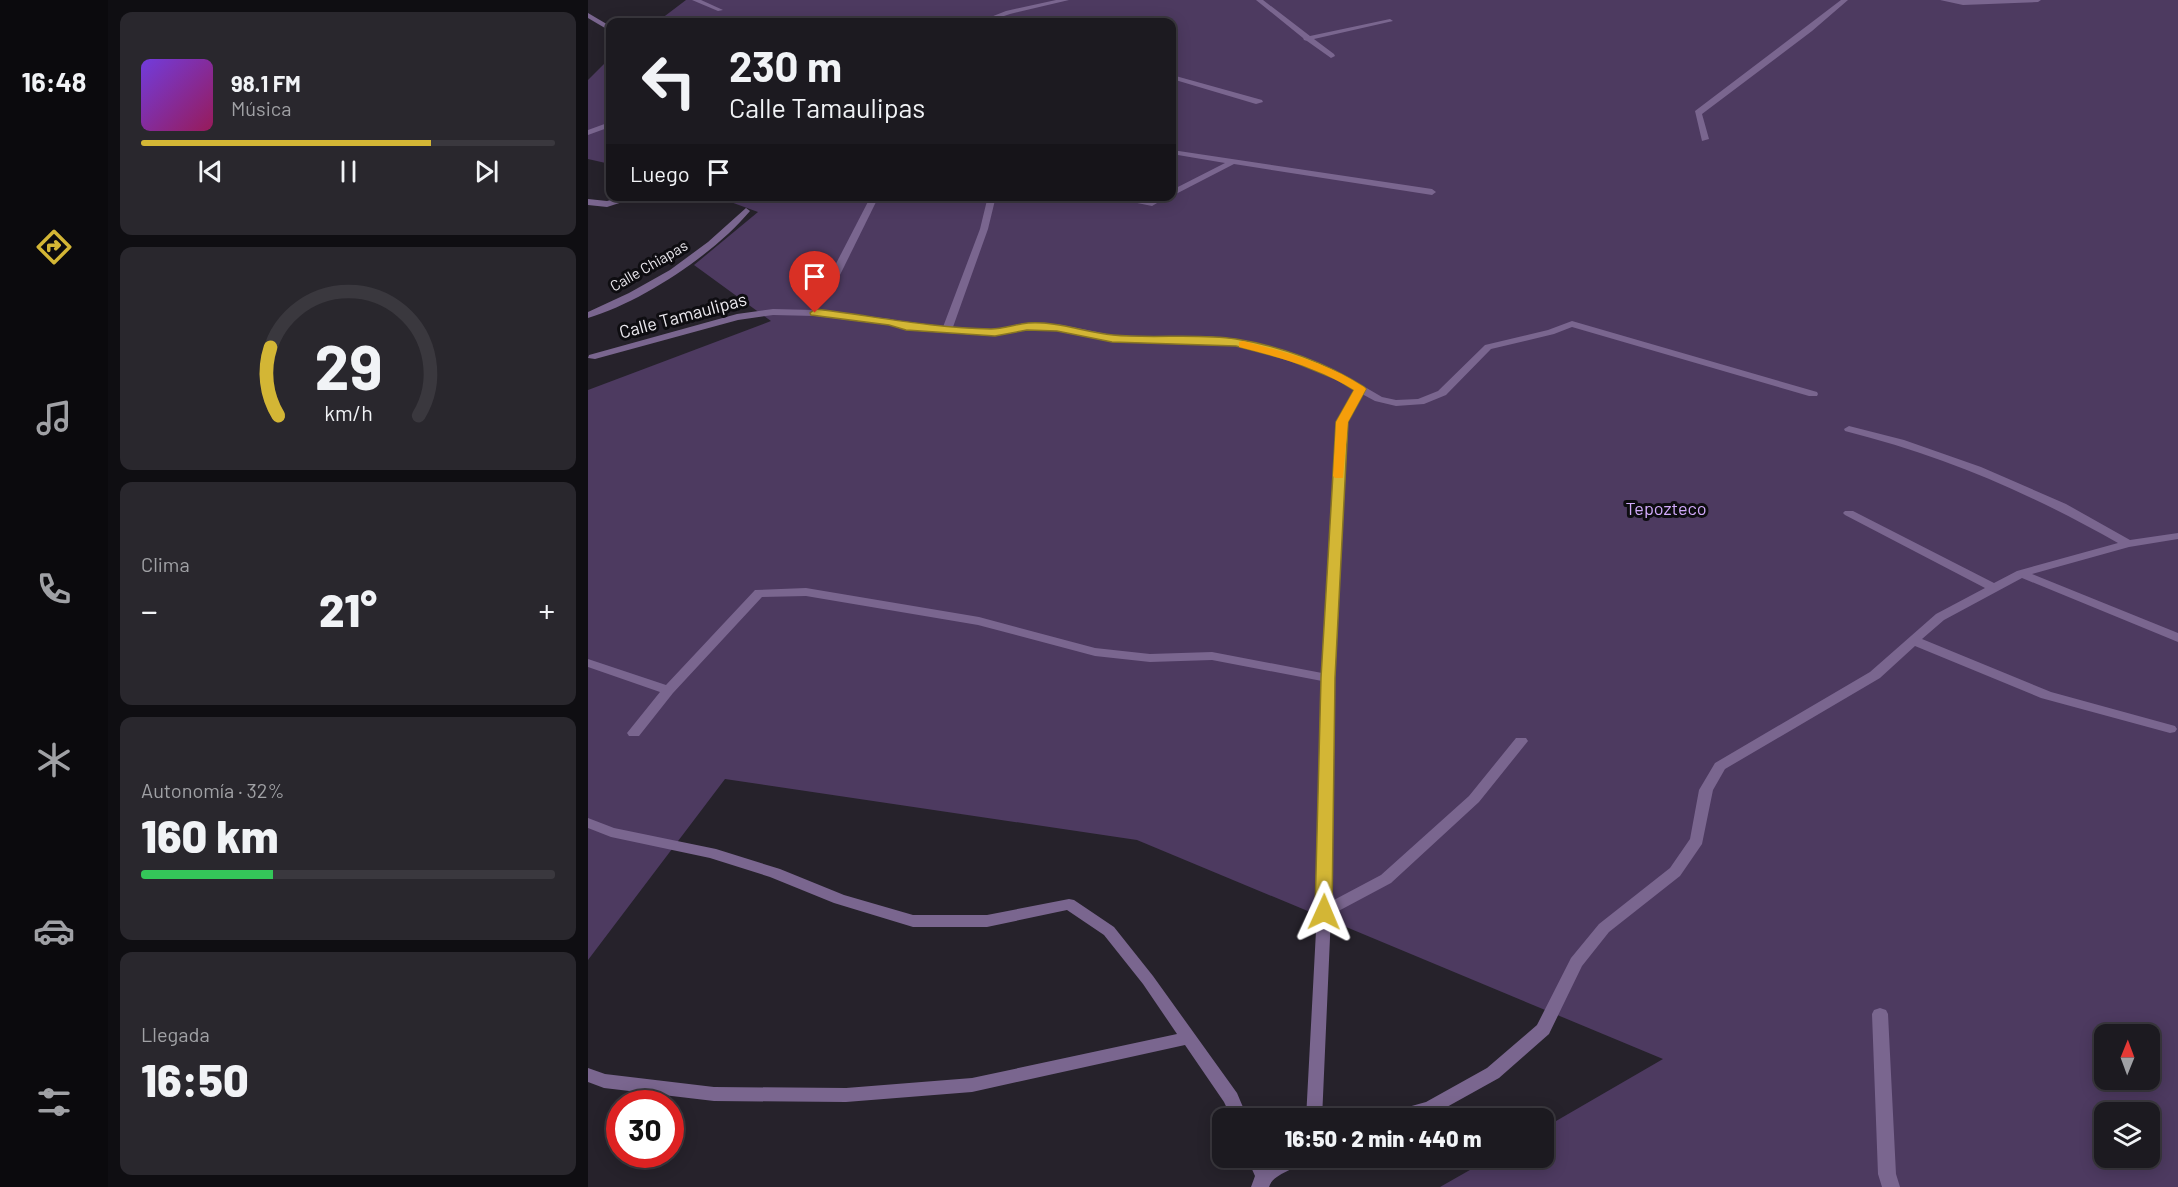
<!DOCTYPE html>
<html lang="es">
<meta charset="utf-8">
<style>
:root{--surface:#1c1a20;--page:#29272d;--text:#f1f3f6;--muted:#a0a1a5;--line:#3a383e;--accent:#d3b635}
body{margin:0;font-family:Barlow,sans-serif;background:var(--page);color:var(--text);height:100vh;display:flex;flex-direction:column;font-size:22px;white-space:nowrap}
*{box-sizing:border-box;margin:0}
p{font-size:20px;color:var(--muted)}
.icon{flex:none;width:33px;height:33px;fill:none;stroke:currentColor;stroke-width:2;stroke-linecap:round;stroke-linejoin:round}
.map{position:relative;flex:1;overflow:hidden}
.sheet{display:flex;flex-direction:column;gap:12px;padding:12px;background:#0f0e12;width:480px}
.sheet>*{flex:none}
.hud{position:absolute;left:18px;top:18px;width:570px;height:183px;border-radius:12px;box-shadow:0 3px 15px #0003,0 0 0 2px var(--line);background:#1c1a20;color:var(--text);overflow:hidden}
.needle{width:39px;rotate:1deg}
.controls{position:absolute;left:1506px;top:1024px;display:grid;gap:12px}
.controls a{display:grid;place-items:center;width:66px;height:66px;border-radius:12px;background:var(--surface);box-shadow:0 3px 15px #0003,0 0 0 2px var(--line);font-size:30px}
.speed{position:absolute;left:18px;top:1090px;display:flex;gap:12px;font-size:30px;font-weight:700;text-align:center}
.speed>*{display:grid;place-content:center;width:78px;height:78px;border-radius:50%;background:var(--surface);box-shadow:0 3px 15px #0003,0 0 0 2px var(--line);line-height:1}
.speed .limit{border:9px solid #d22;background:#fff;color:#111}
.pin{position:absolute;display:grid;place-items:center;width:51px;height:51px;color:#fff;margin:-62px -26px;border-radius:50% 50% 50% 0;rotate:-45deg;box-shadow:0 0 6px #0007}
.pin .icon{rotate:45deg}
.me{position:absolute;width:66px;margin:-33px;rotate:1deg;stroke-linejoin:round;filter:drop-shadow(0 0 4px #0008)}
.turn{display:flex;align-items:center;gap:21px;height:126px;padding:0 24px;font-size:27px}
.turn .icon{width:78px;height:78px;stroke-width:2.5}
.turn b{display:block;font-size:42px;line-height:51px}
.then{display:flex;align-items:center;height:57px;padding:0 24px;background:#0003;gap:12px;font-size:22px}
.big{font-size:45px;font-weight:800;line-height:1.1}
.sheet .widget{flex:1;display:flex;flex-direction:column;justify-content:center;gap:9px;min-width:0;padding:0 21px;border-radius:12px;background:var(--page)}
.sheet .dial{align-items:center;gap:0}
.dial svg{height:156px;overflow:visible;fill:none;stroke:var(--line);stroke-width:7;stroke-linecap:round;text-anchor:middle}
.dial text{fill:var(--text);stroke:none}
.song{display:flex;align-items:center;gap:18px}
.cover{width:72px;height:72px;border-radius:9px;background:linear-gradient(135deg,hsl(260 70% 55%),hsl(330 70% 35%))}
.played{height:6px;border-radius:3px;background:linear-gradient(90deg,var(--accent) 70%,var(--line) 70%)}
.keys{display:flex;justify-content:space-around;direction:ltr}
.heat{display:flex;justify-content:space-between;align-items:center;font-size:33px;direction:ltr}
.charge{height:9px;border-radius:4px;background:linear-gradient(90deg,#34c759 32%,var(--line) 0)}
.trip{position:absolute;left:624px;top:1108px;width:342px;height:60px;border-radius:12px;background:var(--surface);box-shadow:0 3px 15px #0003,0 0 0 2px var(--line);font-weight:800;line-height:60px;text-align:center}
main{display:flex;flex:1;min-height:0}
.tab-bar{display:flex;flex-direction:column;width:108px;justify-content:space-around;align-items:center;background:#0b0a0d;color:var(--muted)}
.tab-bar .icon{width:42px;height:42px}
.tab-bar .on{color:var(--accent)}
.tab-bar b{font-size:27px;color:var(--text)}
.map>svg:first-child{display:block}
.green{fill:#4d3a60;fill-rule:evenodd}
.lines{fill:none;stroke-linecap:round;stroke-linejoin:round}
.minor{fill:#7a668f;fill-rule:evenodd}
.route{fill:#d3b635;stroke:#897622;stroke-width:1.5}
.slow{fill:#f59e0b}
.labels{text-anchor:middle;stroke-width:6;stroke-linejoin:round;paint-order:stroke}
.far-street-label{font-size:15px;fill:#ece9ef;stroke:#0e0d11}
.street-label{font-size:18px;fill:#ece9ef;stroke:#0e0d11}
.park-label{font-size:18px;fill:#d2abfb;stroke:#0e0d11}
</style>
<main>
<nav class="tab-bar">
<b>16:48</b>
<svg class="icon on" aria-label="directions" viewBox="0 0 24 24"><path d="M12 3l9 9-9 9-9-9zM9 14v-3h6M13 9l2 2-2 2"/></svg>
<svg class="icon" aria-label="music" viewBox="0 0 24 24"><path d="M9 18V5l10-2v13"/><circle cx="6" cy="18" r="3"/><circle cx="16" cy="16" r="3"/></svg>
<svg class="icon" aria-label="phone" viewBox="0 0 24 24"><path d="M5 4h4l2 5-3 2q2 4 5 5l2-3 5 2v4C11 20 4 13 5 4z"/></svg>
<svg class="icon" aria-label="climate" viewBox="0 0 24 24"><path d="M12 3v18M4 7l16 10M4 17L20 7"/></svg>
<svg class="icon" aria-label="car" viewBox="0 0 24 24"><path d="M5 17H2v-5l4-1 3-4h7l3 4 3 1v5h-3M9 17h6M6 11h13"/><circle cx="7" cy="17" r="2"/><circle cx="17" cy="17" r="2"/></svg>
<svg class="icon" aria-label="filters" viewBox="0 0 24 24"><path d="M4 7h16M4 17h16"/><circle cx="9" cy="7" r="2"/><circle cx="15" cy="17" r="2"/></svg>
</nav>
<section class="sheet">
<div class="widget">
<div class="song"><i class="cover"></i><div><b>98.1 FM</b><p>Música</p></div></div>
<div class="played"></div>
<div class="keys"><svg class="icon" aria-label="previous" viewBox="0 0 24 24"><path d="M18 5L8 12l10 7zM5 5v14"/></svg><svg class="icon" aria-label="pause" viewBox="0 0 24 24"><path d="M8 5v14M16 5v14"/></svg><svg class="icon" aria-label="next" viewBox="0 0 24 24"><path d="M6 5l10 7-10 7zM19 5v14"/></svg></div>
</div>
<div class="widget dial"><svg viewBox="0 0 100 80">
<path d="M14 69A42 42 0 1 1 86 69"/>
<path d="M14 69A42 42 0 0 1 10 34" stroke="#d3b635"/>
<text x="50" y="56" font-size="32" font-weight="700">29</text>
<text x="50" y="72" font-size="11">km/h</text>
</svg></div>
<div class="widget"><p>Clima</p>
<div class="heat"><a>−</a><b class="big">21°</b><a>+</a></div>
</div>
<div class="widget"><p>Autonomía · 32%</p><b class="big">160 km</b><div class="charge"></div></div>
<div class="widget"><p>Llegada</p><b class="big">16:50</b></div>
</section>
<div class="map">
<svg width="1590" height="1187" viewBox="0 0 1590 1187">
<rect width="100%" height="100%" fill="#26222b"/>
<!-- green -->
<g class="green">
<path d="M 98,0 L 1590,0 L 1590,1187 L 852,1187 L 903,1158 L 956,1158 L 956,1128 L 1075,1059 L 549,840 L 137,779 L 0,960 L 0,390 L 183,321 L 106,265 L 170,212 L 129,197 L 584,196 L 584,22 L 69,22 ZM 1516,1035 L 1562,1035 L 1562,1080 L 1516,1080 ZM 1516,1113 L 1562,1113 L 1562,1158 L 1516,1158 Z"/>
<path d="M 22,58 L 22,164 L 0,159 L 0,80 Z"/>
</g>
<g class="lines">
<!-- minor -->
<g class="minor">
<path d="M 104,0 L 113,0 L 135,10 L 130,11 Z"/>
<path d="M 468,0 L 481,0 L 422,14 L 398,22 L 390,22 L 418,11 Z"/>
<path d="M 668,0 L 675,0 L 722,36 L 802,19 L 805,21 L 726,39 L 746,54 L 747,56 L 743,58 L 719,41 L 716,40 L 715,38 Z"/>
<path d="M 1253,0 L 1260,0 L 1224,31 L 1114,114 L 1121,139 L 1114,141 L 1107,111 Z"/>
<path d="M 1352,0 L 1453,0 L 1450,2 L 1375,5 Z"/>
<path d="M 0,13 L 22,26 L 22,31 L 0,18 Z"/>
<path d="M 584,75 L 674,100 L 675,102 L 668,104 L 584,79 Z"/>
<path d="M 22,122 L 22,127 L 0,135 L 0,130 Z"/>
<path d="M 584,150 L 844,189 L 848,192 L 844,195 L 646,164 L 584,196 L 584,190 L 637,163 L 584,154 Z"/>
<path d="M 37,196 L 53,196 L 19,207 L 0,205 L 0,199 L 19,201 Z"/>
<path d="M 283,196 L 291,196 L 249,281 L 247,283 L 241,283 L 239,281 Z"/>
<path d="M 400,196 L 408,196 L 400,229 L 365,327 L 407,330 L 439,324 L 469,324 L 524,335 L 648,340 L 707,355 L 758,376 L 794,397 L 808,400 L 830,399 L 850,391 L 897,345 L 960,330 L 984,321 L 1229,392 L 1230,394 L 1229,396 L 1221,396 L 984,327 L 966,334 L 903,349 L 858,395 L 836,404 L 808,406 L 787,401 L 774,394 L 759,422 L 746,678 L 744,901 L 793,875 L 881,796 L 928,738 L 938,738 L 940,741 L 891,802 L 803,883 L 743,915 L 734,1119 L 718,1119 L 729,912 L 734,681 L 624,660 L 562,662 L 507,656 L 390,625 L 218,596 L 174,597 L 85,693 L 51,736 L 41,736 L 39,733 L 72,692 L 0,667 L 0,659 L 78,685 L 167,590 L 218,588 L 391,617 L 507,648 L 562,654 L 624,652 L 734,673 L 749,422 L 767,389 L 750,380 L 701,359 L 648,346 L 524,341 L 469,330 L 439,330 L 407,336 L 359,333 L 318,330 L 302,325 L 227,316 L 185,315 L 150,320 L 7,359 L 0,358 L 1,355 L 149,314 L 185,309 L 227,310 L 303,319 L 319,324 L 355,327 L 392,229 Z"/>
<path d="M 515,196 L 538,196 L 563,200 L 570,196 L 581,196 L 564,206 Z"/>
<path d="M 158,208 L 162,211 C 126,254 54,302 0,318 L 0,312 L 41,293 L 82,270 L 120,242 Z"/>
<path d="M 1261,426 L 1316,440 L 1393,467 L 1478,504 L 1542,540 L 1590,533 L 1590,539 L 1541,547 L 1444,574 L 1590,633 L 1590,642 L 1434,578 L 1356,620 L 1334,639 L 1463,692 L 1587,726 L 1589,729 L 1587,732 L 1582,733 L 1453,698 L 1327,646 L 1292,678 L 1137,769 L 1125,790 L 1114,844 L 1092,876 L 1021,932 L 994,966 L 961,1034 L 911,1078 L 848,1113 L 827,1119 L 793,1119 L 795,1114 L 838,1102 L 899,1068 L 949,1025 L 983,958 L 1011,924 L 1082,868 L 1102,839 L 1111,790 L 1127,763 L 1282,672 L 1348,614 L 1397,588 L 1257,515 L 1255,513 L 1257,511 L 1265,511 L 1406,583 L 1429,571 L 1530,543 C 1442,493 1356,456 1257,431 L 1256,429 Z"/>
<path d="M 0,818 L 26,828 L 128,849 L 192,869 L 256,895 L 325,915 L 399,915 L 481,899 L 486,900 L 526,927 L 565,976 L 649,1093 L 660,1119 L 644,1119 L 636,1102 L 597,1045 L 384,1092 L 258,1102 L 126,1101 L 16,1088 L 0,1082 L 0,1068 L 17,1074 L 126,1087 L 258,1088 L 384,1078 L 589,1034 L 555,984 L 516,935 L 479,910 L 399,927 L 325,927 L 246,903 L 182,877 L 122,858 L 23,837 L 0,828 Z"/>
<path d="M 1292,1008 L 1298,1010 L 1300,1014 L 1308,1174 L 1312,1187 L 1294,1187 L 1290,1174 L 1284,1014 L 1286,1010 Z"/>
<path d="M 659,1158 L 677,1158 L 680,1165 L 691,1158 L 715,1158 C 708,1172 686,1172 681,1187 L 663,1187 L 667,1176 Z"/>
</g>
</g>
<!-- route -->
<path class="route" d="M 227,309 C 286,316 344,328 403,329 C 416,329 427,324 440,323 C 469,321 496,332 525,335 C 566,339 608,333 648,339 C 692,346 739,363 776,387 L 778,389 L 760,422 L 747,678 L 744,912 L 742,917 L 736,918 L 727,912 L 733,678 L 748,422 L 766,390 L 750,380 L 701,360 L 648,346 L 524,342 L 469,331 L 439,330 L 407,336 L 318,330 L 301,325 L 223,315 L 222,313 Z"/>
<!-- slow -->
<path class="slow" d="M 655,341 C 698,352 739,363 776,387 L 778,389 L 760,422 L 755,478 L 747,478 L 745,476 L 748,422 L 766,390 C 731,368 691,357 651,347 L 651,342 Z"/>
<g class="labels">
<!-- far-street labels -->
<g class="far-street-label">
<text transform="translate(61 266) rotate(-30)" y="5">Calle Chiapas</text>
</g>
<!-- street labels -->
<g class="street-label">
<text transform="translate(95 316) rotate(-15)" y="6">Calle Tamaulipas</text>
</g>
<!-- park labels -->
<g class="park-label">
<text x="1078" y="515">Tepozteco</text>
</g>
</g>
</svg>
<div class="controls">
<a><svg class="needle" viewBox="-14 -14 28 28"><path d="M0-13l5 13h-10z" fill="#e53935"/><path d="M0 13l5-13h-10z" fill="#a0a1a5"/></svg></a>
<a><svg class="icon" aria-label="layers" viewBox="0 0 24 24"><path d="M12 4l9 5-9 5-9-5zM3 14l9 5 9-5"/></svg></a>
</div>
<div class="speed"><div class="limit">30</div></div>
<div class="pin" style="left:227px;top:313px;background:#d93025"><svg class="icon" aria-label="arrive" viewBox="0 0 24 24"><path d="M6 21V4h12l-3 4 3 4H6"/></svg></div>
<svg class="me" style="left:736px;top:912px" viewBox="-20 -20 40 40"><path d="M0-17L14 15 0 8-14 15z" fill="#d3b635" stroke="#fff" stroke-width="4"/></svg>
<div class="trip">16:50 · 2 min · 440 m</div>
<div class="hud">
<div class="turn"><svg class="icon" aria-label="left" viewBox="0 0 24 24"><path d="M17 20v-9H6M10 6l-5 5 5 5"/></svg><div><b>230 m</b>Calle Tamaulipas</div></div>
<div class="then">Luego<svg class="icon" aria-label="arrive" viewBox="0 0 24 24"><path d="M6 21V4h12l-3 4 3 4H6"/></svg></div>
</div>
</div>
</main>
